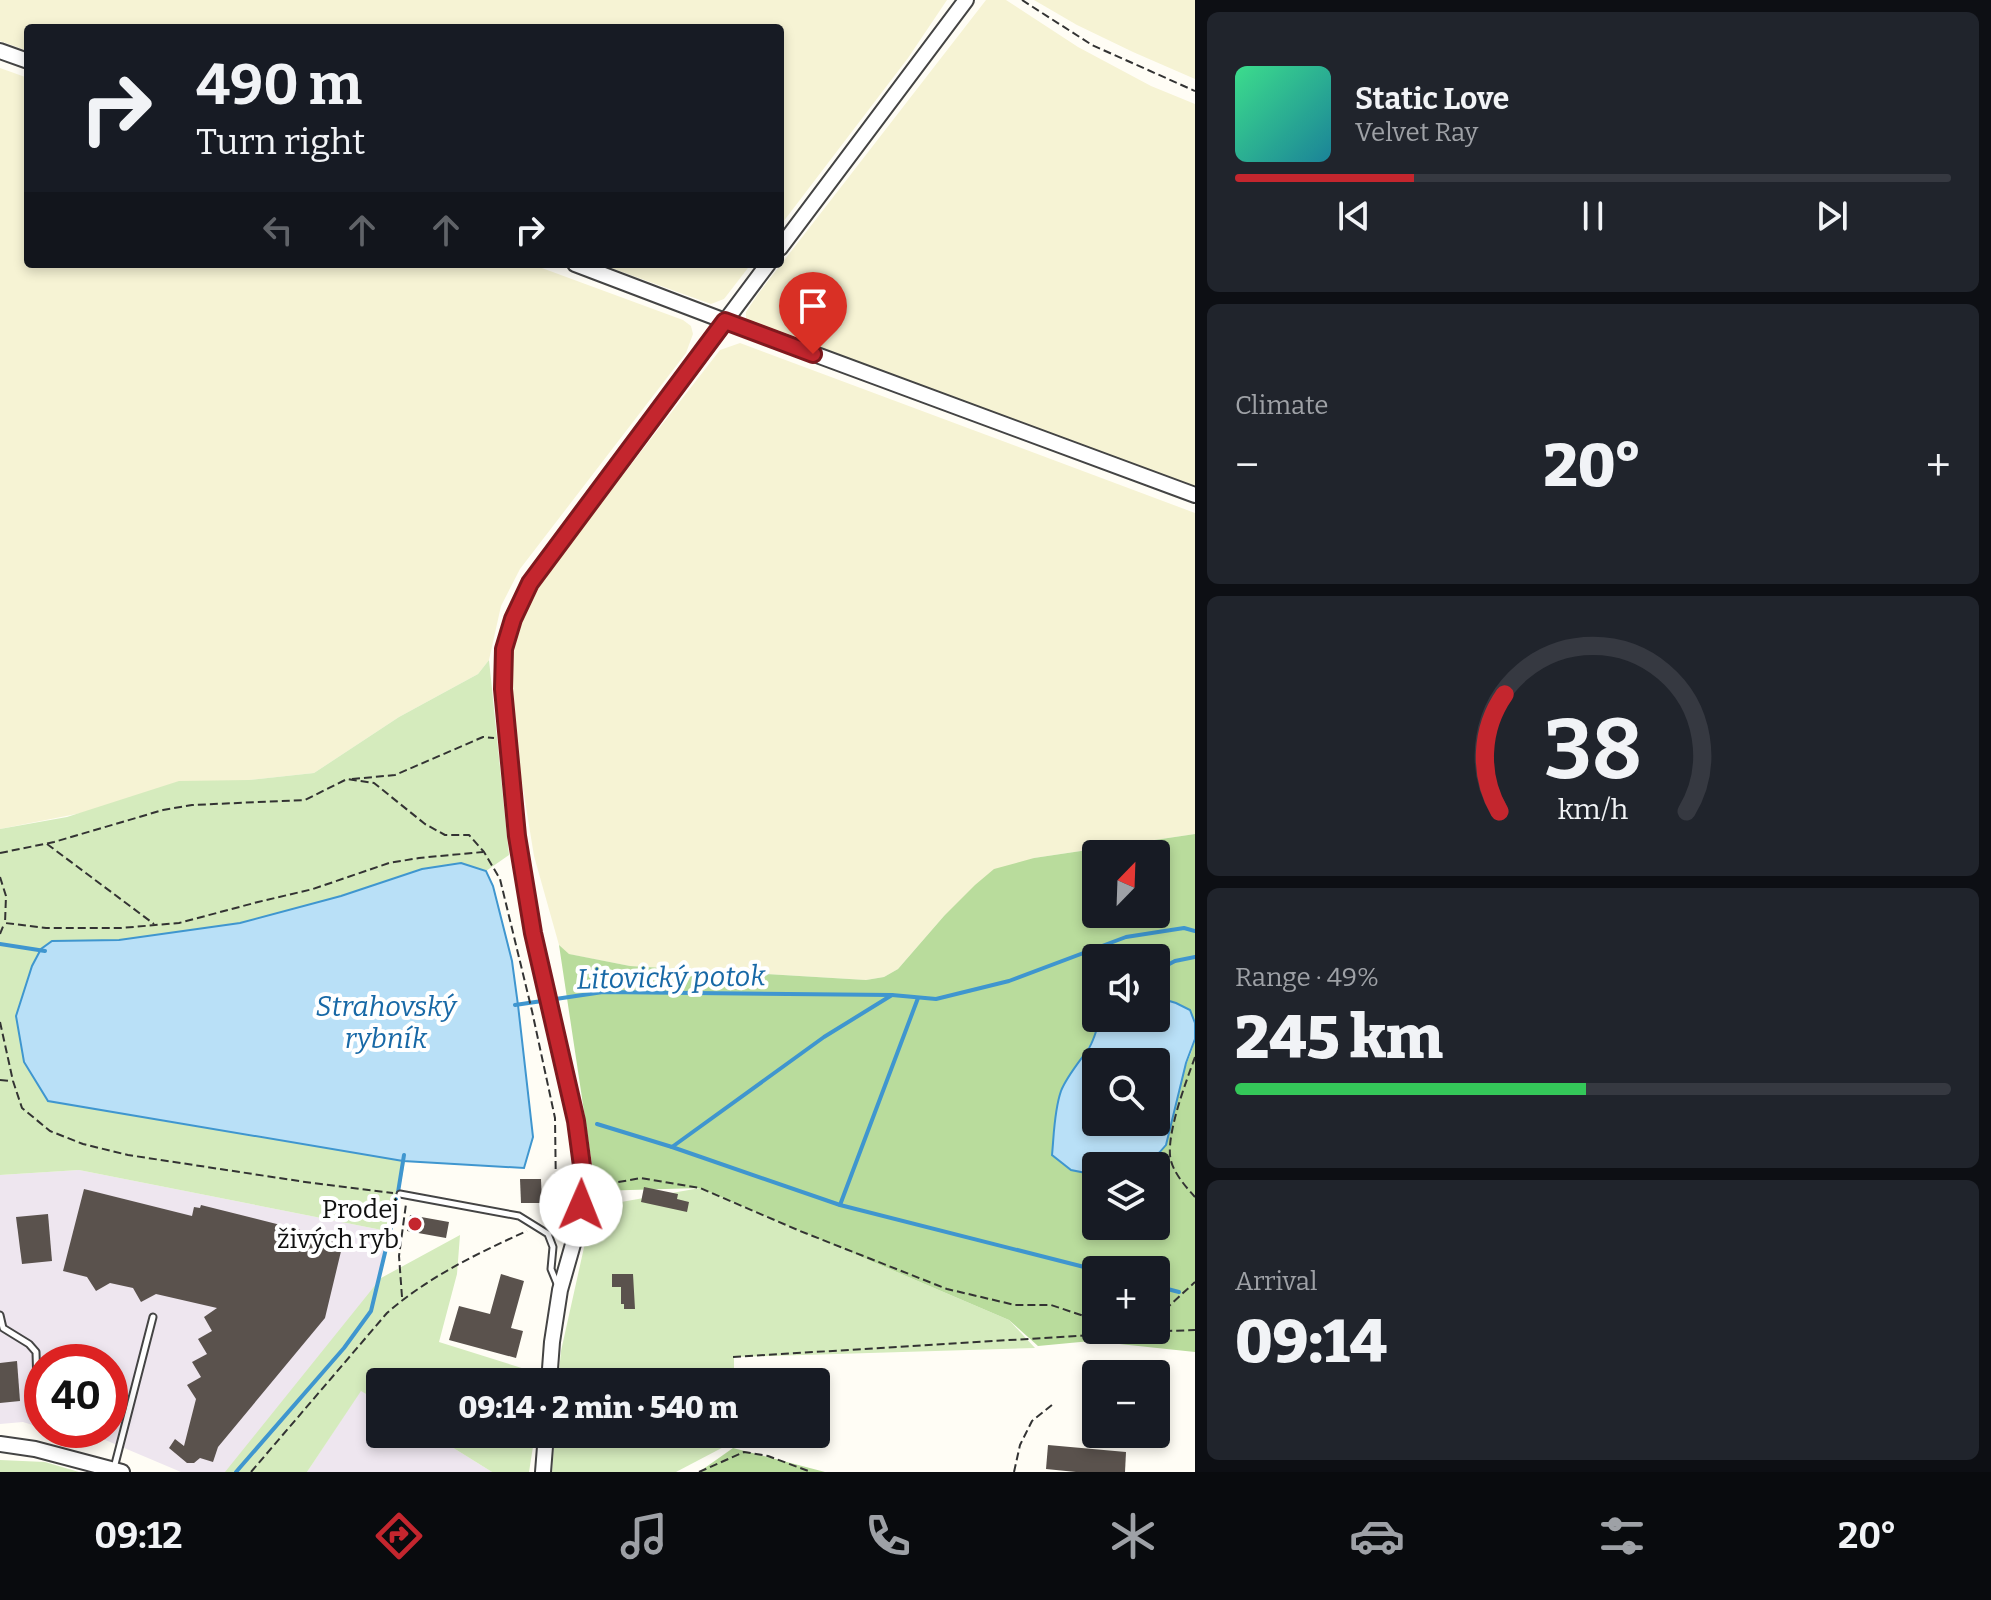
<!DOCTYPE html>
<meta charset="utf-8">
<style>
:root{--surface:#171b24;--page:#20242c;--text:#f1f3f6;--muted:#9ea1a6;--line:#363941;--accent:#c4262e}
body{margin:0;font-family:Bitter,serif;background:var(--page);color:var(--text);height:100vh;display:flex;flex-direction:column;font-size:30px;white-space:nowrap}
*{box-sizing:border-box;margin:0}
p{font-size:26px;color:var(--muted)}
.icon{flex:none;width:44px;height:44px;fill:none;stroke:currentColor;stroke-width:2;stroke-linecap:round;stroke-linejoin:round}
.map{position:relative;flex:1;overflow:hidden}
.side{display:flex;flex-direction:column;gap:12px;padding:12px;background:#0d0f14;width:796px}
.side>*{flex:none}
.banner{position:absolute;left:24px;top:24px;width:760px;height:244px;border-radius:8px;box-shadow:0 4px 12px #0003;background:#171b24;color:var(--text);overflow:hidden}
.needle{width:52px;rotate:23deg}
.controls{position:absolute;left:1082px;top:840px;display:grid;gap:16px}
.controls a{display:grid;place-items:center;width:88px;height:88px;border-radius:8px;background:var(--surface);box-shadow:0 4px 12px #0003;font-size:40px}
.speed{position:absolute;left:24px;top:1344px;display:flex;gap:16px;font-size:40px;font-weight:700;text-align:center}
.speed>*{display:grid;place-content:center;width:104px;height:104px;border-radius:50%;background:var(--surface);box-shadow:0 4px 12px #0003;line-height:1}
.speed .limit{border:12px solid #d22;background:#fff;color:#111}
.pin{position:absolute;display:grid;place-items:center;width:68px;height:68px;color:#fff;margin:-82px -34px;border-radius:50% 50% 50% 0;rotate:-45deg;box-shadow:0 0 8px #0007}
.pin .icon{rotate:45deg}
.me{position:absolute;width:88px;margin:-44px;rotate:1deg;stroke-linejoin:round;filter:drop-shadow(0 0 6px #0008)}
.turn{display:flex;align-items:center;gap:28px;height:168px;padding:0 40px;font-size:36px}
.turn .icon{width:104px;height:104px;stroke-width:2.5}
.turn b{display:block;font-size:56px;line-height:68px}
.lanes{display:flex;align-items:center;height:76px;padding:0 40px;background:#0003;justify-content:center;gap:40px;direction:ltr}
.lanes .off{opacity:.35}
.big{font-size:60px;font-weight:800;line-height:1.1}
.side .card{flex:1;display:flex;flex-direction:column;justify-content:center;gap:12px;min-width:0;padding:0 28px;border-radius:12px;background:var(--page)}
.side .dial{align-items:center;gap:0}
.dial svg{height:208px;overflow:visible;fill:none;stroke:var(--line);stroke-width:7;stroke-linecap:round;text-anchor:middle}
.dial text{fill:var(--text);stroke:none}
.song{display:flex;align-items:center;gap:24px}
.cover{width:96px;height:96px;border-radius:12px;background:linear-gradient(135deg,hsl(150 70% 55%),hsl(190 70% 35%))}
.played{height:8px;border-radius:4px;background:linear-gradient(90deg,var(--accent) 25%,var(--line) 25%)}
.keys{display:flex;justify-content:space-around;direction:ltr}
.heat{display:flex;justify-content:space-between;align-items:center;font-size:44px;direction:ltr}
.charge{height:12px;border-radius:6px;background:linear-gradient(90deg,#34c759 49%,var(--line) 0)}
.trip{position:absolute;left:366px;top:1368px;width:464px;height:80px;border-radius:8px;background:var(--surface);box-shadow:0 4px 12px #0003;font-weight:800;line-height:80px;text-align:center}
.tabs{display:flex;height:128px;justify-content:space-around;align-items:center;background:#090b0e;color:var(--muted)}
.tabs .icon{width:56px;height:56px}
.tabs .selected{color:var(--accent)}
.tabs b{font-size:36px;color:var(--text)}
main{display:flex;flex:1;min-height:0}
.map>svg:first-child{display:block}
.industrial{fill:#eee6ef}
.farmland{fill:#f6f3d4}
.green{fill:#d5ebbd}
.forest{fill:#b9dc9c;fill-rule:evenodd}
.water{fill:#b9e0f7;stroke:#3f96cf;stroke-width:2;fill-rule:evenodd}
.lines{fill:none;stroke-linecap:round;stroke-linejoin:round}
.stream{stroke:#3f96cf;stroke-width:4}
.building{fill:#5a524d}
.service-casing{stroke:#444;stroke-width:9}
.tertiary-casing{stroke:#444;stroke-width:18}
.path{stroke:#333;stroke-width:2;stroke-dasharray:8 4;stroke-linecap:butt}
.service{stroke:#fff;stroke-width:5}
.tertiary{stroke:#fff;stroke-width:14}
.route-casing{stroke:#7f191e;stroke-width:20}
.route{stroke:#c4262e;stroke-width:14}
.poi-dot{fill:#c4262e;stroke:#fff;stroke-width:3}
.labels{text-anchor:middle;stroke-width:8;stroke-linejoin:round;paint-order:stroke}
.poi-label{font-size:26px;fill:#111;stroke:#fff;text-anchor:end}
.water-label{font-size:28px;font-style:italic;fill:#1768a6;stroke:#fff}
</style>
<main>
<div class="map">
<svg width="1195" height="1472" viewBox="0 0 1195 1472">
<rect width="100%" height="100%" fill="#fffdf5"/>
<!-- industrial -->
<g class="industrial">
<path d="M 79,1170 L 392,1232 L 368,1311 L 232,1472 L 181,1472 L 103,1439 L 97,1444 L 50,1430 L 110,1430 L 110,1362 L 42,1362 L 42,1428 L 23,1422 L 0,1424 L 0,1175 Z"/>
<path d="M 361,1390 L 380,1402 L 380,1434 L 431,1434 L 492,1472 L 307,1472 Z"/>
</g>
<!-- farmland -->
<g class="farmland">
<path d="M 0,0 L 947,0 L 908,58 L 780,226 L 780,28 L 28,28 L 28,51 L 0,41 Z"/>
<path d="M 986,0 L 1006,0 L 1078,47 L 1151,86 L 1195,104 L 1195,488 L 746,320 L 746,312 L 758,294 Z"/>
<path d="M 1034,0 L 1195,0 L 1195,79 L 1133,52 L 1077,25 Z"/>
<path d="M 0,68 L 28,78 L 28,264 L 531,264 L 683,320 L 691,326 L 693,334 L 686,353 L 520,569 L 501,606 L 489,660 L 478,674 L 399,717 L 314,773 L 249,780 L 0,829 Z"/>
<path d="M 600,264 L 751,264 L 724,299 L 711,304 Z"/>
<path d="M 740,343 L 1195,513 L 1195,834 L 1034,858 L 944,916 L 898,969 L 884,977 L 866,980 L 630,966 L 568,954 L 559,945 L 534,856 L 519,764 L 512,685 L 512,658 L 519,625 L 545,576 L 660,427 L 720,350 Z"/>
</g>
<!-- green -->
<g class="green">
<path d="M 489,660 L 509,855 L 486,871 L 461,863 L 422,869 L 341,896 L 240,923 L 119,940 L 52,941 L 41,949 L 32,966 L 16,1016 L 163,1121 L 405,1161 L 392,1232 L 79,1170 L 0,1175 L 0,829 L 67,817 L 179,781 L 249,780 L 314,773 L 399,717 L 478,674 Z"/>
<path d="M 700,1188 L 1009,1320 L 1035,1348 L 734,1357 L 734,1382 L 558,1382 L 561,1351 L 593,1207 Z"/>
<path d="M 460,1235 L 457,1274 L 439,1342 L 544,1375 L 543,1382 L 380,1382 L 380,1402 L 361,1391 L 307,1472 L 225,1472 L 381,1278 Z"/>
<path d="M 431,1434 L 535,1434 L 529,1472 L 492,1472 Z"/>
<path d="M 555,1434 L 734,1434 L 735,1441 L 676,1472 L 552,1472 Z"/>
<path d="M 0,1460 L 45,1462 L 79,1472 L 0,1472 Z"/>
</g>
<!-- forest -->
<g class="forest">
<path d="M 1195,834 L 1195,1023 L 1190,1010 L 1156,997 L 1156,958 L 1096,958 L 1096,1018 L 1101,1018 L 1095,1032 L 1096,1035 L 1061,1090 L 1091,1175 L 1096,1175 L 1096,1226 L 1156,1226 L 1156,1166 L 1142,1166 L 1145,1164 L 1191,1053 L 1195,1039 L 1195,1352 L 1091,1341 L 1038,1346 L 1009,1320 L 700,1188 L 596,1191 L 559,945 L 569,954 L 630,966 L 866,980 L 884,977 L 898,969 L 944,916 L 975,885 L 994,869 L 1034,858 ZM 1096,854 L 1156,854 L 1156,914 L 1096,914 ZM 1096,1270 L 1156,1270 L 1156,1330 L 1096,1330 Z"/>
<path d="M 733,1448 L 825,1472 L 699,1472 Z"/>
</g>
<!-- water -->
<g class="water">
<path d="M 461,863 L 486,871 L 493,886 L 512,961 L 518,1005 L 533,1137 L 524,1168 L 403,1161 L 48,1101 L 24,1062 L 16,1016 L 32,966 L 41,949 L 52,941 L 119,940 L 240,923 L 341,896 L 422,869 Z"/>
<path d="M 1156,997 L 1176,1003 L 1190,1010 L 1195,1023 L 1195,1039 L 1186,1063 L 1166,1145 C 1145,1172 1126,1166 1096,1166 L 1096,1175 L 1071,1170 L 1052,1155 C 1054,1135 1054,1111 1061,1091 C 1067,1076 1080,1061 1089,1048 C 1095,1038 1096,1029 1101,1018 L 1156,1018 ZM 1096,1062 L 1156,1062 L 1156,1122 L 1096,1122 Z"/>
</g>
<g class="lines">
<!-- stream -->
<g class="stream">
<path d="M 0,944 L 45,951"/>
<path d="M 1156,971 L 1175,961 L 1195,957"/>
<path d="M 515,1005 L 603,992 L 892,995 L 936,999 L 1009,981 L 1126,937 L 1184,928 L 1195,931"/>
<path d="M 597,1124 L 672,1147 L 824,1037 L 892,995"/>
<path d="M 672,1147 L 840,1205 L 918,998"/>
<path d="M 840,1205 L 1096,1270"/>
<path d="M 1156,1286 L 1179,1292"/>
<path d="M 236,1472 L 344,1348 L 371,1311 L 395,1211 L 404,1155"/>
</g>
</g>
<!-- building -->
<g class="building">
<path d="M 520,1179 L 541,1179 L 542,1203 L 521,1203 Z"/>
<path d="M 644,1187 L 678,1194 L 677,1199 L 689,1202 L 687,1212 L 641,1202 Z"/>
<path d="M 84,1189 L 192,1216 L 194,1207 L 200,1208 L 201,1205 L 328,1237 L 327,1240 L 343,1243 L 325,1318 L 218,1447 L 213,1462 L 200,1458 L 194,1463 L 187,1463 L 169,1448 L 175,1439 L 184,1446 L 196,1399 L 187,1385 L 201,1377 L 192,1362 L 207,1354 L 198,1339 L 212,1331 L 204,1317 L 217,1308 L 156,1294 L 141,1302 L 133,1288 L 110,1283 L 96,1291 L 87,1277 L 63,1271 Z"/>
<path d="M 48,1214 L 52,1261 L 22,1264 L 16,1217 Z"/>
<path d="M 410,1215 L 449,1222 L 446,1238 L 407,1231 Z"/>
<path d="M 501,1274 L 524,1281 L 511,1328 L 523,1331 L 516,1358 L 449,1340 L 459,1306 L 490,1314 Z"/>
<path d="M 612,1274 L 633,1274 L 635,1309 L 624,1309 L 624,1304 L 621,1304 L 621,1287 L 612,1287 Z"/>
<path d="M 17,1361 L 20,1401 L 0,1403 L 0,1363 Z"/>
<path d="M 1048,1445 L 1126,1452 L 1125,1472 L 1076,1472 L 1046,1469 Z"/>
</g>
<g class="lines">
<defs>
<g id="service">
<path d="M 400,1194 L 519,1216 L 548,1234 L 553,1247 L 551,1269 L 558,1286"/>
<path d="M 0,1315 L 3,1328 L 29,1344 L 36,1352 L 37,1386"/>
<path d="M 114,1468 L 153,1317"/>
</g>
<g id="tertiary">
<path d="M 0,51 L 28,61"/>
<path d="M 780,248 L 966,0"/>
<path d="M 575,264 L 725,321 L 1195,495"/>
<path d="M 549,1382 L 552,1342 L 560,1290 L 579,1223 L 584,1181 L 576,1121 L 533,933 L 517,836 L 503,689 L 504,649 L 513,619 L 530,583 L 768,264"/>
<path d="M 0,1444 L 35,1449 L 122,1472"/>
<path d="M 543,1472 L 546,1434"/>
</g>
</defs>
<!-- service casing -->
<use href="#service" class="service-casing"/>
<!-- tertiary casing -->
<use href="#tertiary" class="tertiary-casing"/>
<!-- path -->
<g class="path">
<path d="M 1022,0 L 1092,45 L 1195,91"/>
<path d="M 352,779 L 395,775 L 483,737 L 494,738"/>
<path d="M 47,844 L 154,924"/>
<path d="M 0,853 L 54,842 L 163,810 L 192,805 L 305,800 L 347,779 L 374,783 L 425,824 L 445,835 L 469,835 L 484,852 L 500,879 L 532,1011 L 555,1118 L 556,1193 L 561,1225"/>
<path d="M 0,877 L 6,896 L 5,923 L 46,928 L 121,928 L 179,923 L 258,902 L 313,889 L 389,863 L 419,858 L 483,852"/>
<path d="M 0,934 L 4,924"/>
<path d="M 0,1022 L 13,1081 L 22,1108 L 50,1131 L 83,1144 L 128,1155 L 312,1183 L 393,1193"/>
<path d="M 1195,1057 C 1186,1082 1168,1129 1170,1155 C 1171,1170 1185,1186 1195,1197"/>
<path d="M 0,1080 L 11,1081"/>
<path d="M 598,1194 L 613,1183 L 641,1178 L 700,1188 L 800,1231 L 947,1289 L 1015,1305 L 1051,1305 L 1096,1320"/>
<path d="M 552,1225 L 566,1224"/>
<path d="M 402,1297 L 399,1256 L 406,1204"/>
<path d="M 1156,1318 L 1195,1282"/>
<path d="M 733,1357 L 1141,1332 L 1195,1330"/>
<path d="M 251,1472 L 387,1313 C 428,1277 478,1253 527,1231"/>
<path d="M 699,1472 L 744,1452 L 768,1456 L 811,1472"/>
<path d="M 1014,1472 L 1020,1445 L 1032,1421 L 1052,1405"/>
</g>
<!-- service -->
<use href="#service" class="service"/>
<!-- tertiary -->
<use href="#tertiary" class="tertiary"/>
</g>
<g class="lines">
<defs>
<path id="route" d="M 581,1205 L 584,1181 L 576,1121 L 533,933 L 517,836 L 503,689 L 504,649 L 513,619 L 530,583 L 725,321 L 813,354"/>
</defs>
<!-- route casing -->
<use href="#route" class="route-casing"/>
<!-- route -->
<use href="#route" class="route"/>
</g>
<!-- markers -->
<circle class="poi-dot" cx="415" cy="1224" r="8"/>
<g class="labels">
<!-- poi labels -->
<g class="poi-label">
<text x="399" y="1218">Prodej<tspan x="399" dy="30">živých ryb</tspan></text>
</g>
<!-- water labels -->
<g class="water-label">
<text transform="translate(671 977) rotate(-1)" y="10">Litovický potok</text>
<text x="386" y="1016">Strahovský<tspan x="386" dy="32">rybník</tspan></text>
</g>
</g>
</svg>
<div class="controls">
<a><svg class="needle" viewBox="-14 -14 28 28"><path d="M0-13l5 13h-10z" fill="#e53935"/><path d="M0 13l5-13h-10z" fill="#9ea1a6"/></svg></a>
<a><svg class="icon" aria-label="sound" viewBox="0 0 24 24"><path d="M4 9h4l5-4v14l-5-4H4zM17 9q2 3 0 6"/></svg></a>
<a><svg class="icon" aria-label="search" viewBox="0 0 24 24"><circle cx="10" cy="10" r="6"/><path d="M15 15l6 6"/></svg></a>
<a><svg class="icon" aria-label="layers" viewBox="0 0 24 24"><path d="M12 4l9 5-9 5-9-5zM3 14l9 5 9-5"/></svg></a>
<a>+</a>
<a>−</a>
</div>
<div class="speed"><div class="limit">40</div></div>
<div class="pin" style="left:813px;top:354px;background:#d93025"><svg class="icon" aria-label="arrive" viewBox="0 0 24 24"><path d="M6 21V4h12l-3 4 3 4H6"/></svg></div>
<svg class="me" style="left:581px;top:1205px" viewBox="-20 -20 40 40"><circle r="19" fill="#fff"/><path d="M0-13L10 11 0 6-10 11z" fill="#c4262e"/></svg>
<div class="trip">09:14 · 2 min · 540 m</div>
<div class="banner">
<div class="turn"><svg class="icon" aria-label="right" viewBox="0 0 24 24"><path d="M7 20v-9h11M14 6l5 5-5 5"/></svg><div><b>490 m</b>Turn right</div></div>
<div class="lanes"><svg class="icon off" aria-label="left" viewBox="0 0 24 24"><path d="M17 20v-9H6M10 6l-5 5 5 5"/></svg><svg class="icon off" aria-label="ahead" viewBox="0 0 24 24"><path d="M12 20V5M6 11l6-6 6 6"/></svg><svg class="icon off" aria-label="ahead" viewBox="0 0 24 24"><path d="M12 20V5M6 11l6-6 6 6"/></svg><svg class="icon" aria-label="right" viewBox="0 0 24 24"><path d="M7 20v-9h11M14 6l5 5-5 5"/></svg></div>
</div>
</div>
<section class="side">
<div class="card">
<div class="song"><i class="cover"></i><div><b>Static Love</b><p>Velvet Ray</p></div></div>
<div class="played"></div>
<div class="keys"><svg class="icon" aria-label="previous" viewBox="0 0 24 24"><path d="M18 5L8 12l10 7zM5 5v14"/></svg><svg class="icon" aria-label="pause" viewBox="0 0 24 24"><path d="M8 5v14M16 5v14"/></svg><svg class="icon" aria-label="next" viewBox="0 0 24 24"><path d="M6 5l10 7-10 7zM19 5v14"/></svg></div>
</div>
<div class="card"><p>Climate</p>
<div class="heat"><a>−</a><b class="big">20°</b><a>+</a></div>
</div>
<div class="card dial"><svg viewBox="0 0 100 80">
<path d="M14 69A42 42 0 1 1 86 69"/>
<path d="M14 69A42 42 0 0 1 16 24" stroke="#c4262e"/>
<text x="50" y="56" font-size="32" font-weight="700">38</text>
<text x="50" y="72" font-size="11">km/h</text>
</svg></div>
<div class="card"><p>Range · 49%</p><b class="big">245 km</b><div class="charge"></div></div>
<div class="card"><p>Arrival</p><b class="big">09:14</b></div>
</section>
</main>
<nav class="tabs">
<b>09:12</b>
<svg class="icon selected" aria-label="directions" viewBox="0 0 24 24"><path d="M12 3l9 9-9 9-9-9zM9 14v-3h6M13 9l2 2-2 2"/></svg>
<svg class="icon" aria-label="music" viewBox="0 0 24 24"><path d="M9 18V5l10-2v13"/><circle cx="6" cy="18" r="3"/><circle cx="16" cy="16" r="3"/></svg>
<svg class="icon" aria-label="phone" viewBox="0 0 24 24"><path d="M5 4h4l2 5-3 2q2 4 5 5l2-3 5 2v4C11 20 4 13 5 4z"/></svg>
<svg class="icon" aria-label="climate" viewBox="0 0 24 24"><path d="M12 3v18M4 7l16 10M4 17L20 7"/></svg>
<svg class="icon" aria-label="car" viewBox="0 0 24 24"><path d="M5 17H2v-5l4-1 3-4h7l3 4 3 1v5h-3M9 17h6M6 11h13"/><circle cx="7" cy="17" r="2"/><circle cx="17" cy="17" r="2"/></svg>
<svg class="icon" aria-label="filters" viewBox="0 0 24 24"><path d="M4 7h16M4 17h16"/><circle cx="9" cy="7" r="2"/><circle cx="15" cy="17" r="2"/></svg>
<b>20°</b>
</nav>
